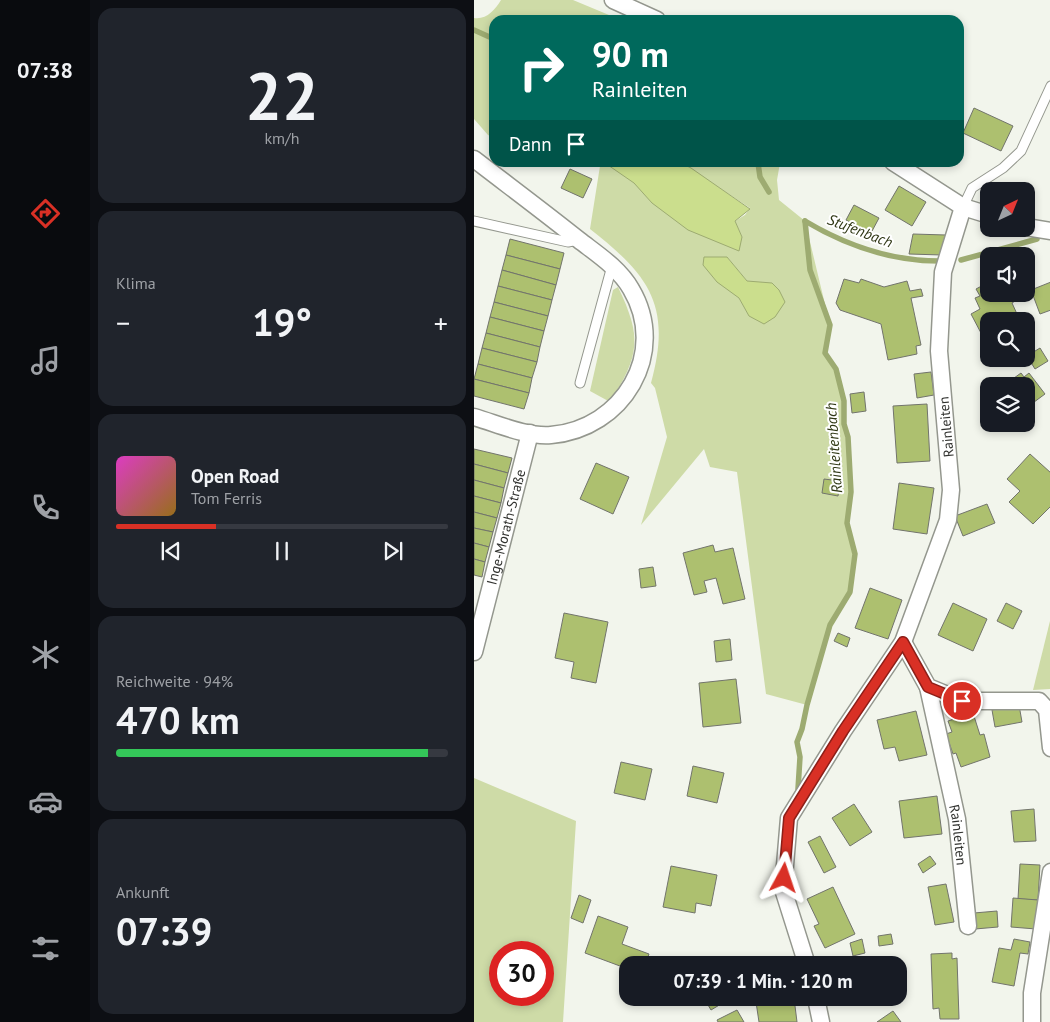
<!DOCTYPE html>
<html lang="de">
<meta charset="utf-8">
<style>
:root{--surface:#171b24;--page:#20242c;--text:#f1f3f6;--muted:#9ea1a6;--line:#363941;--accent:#d93025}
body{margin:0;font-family:"PT Sans",sans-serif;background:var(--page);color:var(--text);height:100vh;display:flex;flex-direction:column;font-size:19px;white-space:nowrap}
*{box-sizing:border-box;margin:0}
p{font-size:16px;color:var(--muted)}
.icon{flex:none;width:28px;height:28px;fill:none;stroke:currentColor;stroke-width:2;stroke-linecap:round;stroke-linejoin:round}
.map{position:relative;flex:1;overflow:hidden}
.details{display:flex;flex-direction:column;gap:8px;padding:8px;background:#0d0f14;width:384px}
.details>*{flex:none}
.hud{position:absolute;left:15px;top:15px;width:475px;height:152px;border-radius:15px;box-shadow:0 2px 8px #0003;background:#00695c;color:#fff;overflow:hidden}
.needle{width:32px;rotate:43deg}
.fabs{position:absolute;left:506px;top:182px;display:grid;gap:10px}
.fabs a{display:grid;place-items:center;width:55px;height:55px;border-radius:10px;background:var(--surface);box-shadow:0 2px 8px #0003;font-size:25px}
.speed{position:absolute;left:15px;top:941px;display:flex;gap:10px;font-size:25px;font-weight:700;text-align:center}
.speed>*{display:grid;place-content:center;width:65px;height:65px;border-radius:50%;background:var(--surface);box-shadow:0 2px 8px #0003;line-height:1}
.speed .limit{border:8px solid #d22;background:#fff;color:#111}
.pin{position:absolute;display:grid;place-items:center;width:42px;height:42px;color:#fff;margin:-21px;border:2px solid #fff;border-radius:50%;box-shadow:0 1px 5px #0007}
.me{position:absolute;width:55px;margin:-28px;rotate:5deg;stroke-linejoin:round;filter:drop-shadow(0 0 4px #0008)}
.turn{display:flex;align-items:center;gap:18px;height:105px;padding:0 20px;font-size:22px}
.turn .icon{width:65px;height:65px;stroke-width:2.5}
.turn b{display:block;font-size:35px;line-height:42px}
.then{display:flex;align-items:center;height:48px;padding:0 20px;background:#0003;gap:10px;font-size:19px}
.big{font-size:38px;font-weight:600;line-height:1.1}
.details .widget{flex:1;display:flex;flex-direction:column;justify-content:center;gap:8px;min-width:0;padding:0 18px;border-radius:15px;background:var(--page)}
.details .dial{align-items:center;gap:0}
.dial b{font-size:65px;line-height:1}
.song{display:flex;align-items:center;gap:15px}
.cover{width:60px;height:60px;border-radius:8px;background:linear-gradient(135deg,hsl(310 70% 55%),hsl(40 70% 35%))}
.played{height:5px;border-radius:2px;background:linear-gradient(90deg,var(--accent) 30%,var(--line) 30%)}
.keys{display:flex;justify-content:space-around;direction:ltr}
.heat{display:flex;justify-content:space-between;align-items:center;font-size:28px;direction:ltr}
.charge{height:8px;border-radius:4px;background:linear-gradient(90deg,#34c759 94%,var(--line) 0)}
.trip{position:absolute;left:145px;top:956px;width:288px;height:50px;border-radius:15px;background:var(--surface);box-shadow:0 2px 8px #0003;font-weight:600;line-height:50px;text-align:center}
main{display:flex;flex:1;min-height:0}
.menu{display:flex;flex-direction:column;width:90px;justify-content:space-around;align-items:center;background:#090b0e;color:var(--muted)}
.menu .icon{width:35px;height:35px}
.menu .on{color:var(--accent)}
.menu b{font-size:22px;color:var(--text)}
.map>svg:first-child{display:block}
.green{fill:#cedba7;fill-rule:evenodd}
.water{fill:#cbde8d;stroke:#9dab71}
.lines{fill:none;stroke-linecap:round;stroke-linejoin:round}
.stream{stroke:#9dab71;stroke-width:5.5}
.building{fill:#adc06f;stroke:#72746c}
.lane-casing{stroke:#94978e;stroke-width:11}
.street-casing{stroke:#94978e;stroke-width:19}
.lane{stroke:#fff;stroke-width:9}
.street{stroke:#fff;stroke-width:16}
.route-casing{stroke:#8d1f18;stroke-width:12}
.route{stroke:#d93025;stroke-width:9}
.labels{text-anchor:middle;stroke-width:4;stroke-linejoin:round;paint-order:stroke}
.street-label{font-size:14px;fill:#333431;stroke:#fff}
.water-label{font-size:15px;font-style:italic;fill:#2f3714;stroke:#fff}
</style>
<main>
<nav class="menu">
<b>07:38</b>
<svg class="icon on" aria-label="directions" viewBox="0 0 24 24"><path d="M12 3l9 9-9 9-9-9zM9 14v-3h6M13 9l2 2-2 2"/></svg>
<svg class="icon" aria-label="music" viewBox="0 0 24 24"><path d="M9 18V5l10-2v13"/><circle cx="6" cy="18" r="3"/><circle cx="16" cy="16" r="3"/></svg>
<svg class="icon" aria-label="phone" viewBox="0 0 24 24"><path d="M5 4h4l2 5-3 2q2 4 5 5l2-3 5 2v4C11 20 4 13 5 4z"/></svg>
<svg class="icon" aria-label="climate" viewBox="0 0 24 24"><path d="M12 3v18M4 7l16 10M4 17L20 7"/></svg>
<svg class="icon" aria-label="car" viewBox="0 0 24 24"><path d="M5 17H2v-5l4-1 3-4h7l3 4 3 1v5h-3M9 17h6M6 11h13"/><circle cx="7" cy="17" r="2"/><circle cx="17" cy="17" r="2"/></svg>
<svg class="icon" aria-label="filters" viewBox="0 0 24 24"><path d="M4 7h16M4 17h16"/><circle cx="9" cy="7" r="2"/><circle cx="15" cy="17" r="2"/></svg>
</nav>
<section class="details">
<div class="widget dial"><b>22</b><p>km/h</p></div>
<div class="widget"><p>Klima</p>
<div class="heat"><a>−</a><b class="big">19°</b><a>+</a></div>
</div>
<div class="widget">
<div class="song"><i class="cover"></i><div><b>Open Road</b><p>Tom Ferris</p></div></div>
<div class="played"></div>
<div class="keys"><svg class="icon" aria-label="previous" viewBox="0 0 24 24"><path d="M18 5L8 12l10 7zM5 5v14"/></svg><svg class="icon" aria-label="pause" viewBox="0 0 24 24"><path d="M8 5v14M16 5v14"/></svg><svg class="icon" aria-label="next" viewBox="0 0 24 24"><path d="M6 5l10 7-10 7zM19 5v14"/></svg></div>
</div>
<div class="widget"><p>Reichweite · 94%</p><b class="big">470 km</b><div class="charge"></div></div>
<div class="widget"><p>Ankunft</p><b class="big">07:39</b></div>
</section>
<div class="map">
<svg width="577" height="1022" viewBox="0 0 577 1022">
<rect width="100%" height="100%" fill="#f2f5ec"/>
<!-- green -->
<g class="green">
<path d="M 27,0 L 99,0 L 147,20 L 20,20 L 20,138 L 14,135 L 0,119 L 0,18 C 12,20 21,10 27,0 Z"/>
<path d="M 131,163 L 160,182 L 178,203 L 268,237 L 261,221 L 271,215 L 276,208 L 207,163 L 306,163 L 303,180 L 305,200 L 331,221 L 356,325 L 351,353 L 362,369 L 370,401 L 370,424 L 374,437 L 377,492 L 373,523 L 381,554 L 376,592 L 356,625 L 333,705 L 292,694 L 263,472 L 236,467 L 230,449 L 167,525 L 193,437 L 181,388 L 177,383 C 198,306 176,276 116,229 L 126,166 ZM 253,257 L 273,281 L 276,316 L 265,298 Z"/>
<path d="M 144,287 C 168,337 166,355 136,402 L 116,391 L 139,290 Z"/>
<path d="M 576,621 L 576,689 L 559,690 Z"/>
<path d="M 0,778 L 102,821 L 89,1022 L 0,1022 ZM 69,952 L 69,995 L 26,995 L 26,952 Z"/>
</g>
<!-- water -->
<g class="water">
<path d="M 131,163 L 207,163 L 217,168 L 276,209 L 261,221 L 268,237 L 265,251 L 214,230 L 178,203 L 160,183 Z"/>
<path d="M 230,257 L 253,257 L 273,281 L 298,283 L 305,290 L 311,302 L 301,317 L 290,324 L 275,316 L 265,298 L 243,282 L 229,265 Z"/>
</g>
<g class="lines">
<!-- stream -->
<g class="stream">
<path d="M 0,30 L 20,39"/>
<path d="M 281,162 L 284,163 L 286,177 L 295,192"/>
<path d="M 331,221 C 373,246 416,261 465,261"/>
<path d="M 487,260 L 563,239"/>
<path d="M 324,789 L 326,757 L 323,742 L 328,729 L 333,705 L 356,625 L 376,592 L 381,554 L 373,523 L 377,492 L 374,437 L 370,424 L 370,401 L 362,369 L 351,353 L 356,325 L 336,270 L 331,221"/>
</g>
</g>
<!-- building -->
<g class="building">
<path d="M 500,108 L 539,126 L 527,151 L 489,133 Z"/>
<path d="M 96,169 L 118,179 L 109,198 L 87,188 Z"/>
<path d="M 425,186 L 452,202 L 438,226 L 411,210 Z"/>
<path d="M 380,205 L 405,218 L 397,233 L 372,220 Z"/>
<path d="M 439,234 L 472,235 L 468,255 L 435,254 Z"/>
<path d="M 36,239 L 90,253 L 86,269 L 32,255 Z"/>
<path d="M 32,255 L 86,269 L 82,285 L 28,270 Z"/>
<path d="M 28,270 L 82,285 L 78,300 L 24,286 Z"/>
<path d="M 370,279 L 385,283 L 387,279 L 410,287 L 433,281 L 436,291 L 447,289 L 449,296 L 437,298 L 447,345 L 442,346 L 443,354 L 414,360 L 407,324 L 366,310 L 362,303 Z"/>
<path d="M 515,282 L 515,294 L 537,294 L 541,301 L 538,303 L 543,314 L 529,321 L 515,321 L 515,329 L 507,333 L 497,314 L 506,309 L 501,298 L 506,296 L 502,289 Z"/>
<path d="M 577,282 L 577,310 L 566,314 L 557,290 Z"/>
<path d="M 24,286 L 78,300 L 74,316 L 20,302 Z"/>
<path d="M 20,302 L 74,316 L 70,331 L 16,317 Z"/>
<path d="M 16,317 L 70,331 L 66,347 L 12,333 Z"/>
<path d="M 12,333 L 66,347 L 63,362 L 8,348 Z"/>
<path d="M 8,348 L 63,362 L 58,378 L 4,364 Z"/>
<path d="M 566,348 L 574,361 L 561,369 L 553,356 Z"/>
<path d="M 4,364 L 58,378 L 55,393 L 0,379 Z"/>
<path d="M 457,372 L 460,395 L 443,398 L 440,374 Z"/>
<path d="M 547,373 L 550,377 L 555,373 L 571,394 L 552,408 L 552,386 L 529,386 Z"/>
<path d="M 0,379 L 55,393 L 50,409 L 0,396 Z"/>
<path d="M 390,392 L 392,411 L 378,413 L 376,394 Z"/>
<path d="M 453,404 L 456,461 L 423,463 L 419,406 Z"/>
<path d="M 0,449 L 38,458 L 34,473 L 0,464 Z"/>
<path d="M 556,454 L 577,473 L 577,506 L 559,524 L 535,502 L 546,491 L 533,479 Z"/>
<path d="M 122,463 L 155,477 L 139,514 L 106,499 Z"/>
<path d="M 0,464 L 34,473 L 30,488 L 0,480 Z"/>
<path d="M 350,479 L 366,481 L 364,496 L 348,493 Z"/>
<path d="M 0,480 L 30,488 L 27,503 L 0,496 Z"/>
<path d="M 425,483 L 460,488 L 453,534 L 419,529 Z"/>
<path d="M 0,496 L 27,503 L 23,518 L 0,512 Z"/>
<path d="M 513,504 L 521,523 L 489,536 L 481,516 Z"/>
<path d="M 0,512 L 23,518 L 19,532 L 0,528 Z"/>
<path d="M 0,528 L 19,532 L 15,547 L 0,543 Z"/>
<path d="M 0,543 L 15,547 L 11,562 L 0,559 Z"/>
<path d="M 239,545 L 241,552 L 259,548 L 271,599 L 249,604 L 242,578 L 230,581 L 233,592 L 220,595 L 209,553 Z"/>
<path d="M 0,559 L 11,562 L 8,577 L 0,575 Z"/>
<path d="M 179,567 L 182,586 L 167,588 L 165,569 Z"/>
<path d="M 396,588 L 428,600 L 414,639 L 381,628 Z"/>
<path d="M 479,603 L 513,619 L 499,651 L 464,635 Z"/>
<path d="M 532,603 L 548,611 L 539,629 L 523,621 Z"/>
<path d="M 90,613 L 134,622 L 122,683 L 97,678 L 100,662 L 81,658 Z"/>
<path d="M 364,633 L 376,638 L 373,647 L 360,641 Z"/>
<path d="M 256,639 L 258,660 L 242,662 L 240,641 Z"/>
<path d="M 262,679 L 267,723 L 229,727 L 225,683 Z"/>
<path d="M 545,705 L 548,722 L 521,727 L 518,710 Z"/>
<path d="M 442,711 L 453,755 L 425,761 L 421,747 L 410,749 L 403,720 Z"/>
<path d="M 499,713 L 506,735 L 510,734 L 516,757 L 487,767 L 482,753 L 479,754 L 472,734 L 478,732 L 474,721 Z"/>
<path d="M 147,762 L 178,769 L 171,800 L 140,793 Z"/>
<path d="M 219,766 L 250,773 L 243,803 L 213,796 Z"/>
<path d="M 463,796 L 468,834 L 430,838 L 425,801 Z"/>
<path d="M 380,804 L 398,832 L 376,846 L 358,818 Z"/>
<path d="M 560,809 L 562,841 L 540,842 L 537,811 Z"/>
<path d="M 346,836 L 362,867 L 350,873 L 334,842 Z"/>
<path d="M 456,856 L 462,864 L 449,873 L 444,864 Z"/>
<path d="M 546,864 L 566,865 L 564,900 L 544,899 Z"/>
<path d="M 197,866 L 243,875 L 237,906 L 222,903 L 221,913 L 189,907 Z"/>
<path d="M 472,884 L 480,922 L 461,925 L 454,887 Z"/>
<path d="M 359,887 L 381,934 L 351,948 L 340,926 L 345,924 L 333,899 Z"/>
<path d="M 105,895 L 117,900 L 109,923 L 97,918 Z"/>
<path d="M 539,898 L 564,900 L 562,929 L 537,927 Z"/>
<path d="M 523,911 L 524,927 L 501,929 L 500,913 Z"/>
<path d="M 124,916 L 154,927 L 148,944 L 175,954 L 171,965 L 154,965 L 154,969 L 111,953 Z"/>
<path d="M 417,934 L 419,944 L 405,946 L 404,936 Z"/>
<path d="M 388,939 L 391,953 L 379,956 L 376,943 Z"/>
<path d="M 540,939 L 556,942 L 554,954 L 546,953 L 540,986 L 518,982 L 525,948 L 537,950 Z"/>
<path d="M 478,953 L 478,959 L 483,958 L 485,1019 L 466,1019 L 465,1008 L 459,1009 L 457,954 Z"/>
<path d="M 230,998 L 257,998 L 237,1010 Z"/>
<path d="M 320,998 L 323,1022 L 285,1022 L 282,1002 Z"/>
<path d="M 263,1010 L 270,1022 L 244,1022 L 243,1020 Z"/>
<path d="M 419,1011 L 427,1022 L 403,1022 Z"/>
</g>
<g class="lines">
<defs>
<g id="lane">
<path d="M 489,207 L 498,188 L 529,168 L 547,151 L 577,86"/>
<path d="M 0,221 L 94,242 L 104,240"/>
<path d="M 106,383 L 138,266"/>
</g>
<g id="street">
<path d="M 139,0 L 183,20"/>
<path d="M 0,159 C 35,186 70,212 105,240 C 123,254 145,268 157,289 C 195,353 149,429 77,435 C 52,437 24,424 0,417"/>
<path d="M 419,162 L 489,207 L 515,215"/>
<path d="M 552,227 L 577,231"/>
<path d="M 429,642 L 454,687 L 488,701 L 565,701 L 573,710 L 577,748"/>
<path id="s1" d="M 0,652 L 56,433"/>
<path id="s2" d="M 454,687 L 483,819 L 494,926"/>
<path d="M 333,965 L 309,889 L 315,818 L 369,731 L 429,642 L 474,520 L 477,490 L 465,351 L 469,272 L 489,207"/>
<path d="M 342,998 L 347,1022"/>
<path d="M 558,1022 L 558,993 L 577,872"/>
</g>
</defs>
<!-- lane casing -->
<use href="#lane" class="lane-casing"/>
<!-- street casing -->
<use href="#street" class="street-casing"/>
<!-- lane -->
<use href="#lane" class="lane"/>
<!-- street -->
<use href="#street" class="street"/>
</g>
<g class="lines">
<defs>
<path id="route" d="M 310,878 L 315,818 L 369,731 L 429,642 L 454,687 L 488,701"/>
</defs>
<!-- route casing -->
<use href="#route" class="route-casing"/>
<!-- route -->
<use href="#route" class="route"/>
</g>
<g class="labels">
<!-- street labels -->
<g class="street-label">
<text transform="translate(472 427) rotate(-95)" y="5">Rainleiten</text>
<text dy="5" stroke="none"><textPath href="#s1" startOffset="129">Inge-Morath-Straße</textPath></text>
<text dy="5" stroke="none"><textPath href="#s2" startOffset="151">Rainleiten</textPath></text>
</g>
<!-- water labels -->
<g class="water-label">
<text transform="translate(386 231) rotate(21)" y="5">Stufenbach</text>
<text transform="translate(360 448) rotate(-94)" y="5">Rainleitenbach</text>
</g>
</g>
</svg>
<div class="fabs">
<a><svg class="needle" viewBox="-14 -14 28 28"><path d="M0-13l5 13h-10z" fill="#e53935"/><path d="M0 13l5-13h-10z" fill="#9ea1a6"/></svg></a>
<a><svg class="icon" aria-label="sound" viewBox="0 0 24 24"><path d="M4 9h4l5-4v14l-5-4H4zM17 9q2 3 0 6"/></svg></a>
<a><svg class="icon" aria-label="search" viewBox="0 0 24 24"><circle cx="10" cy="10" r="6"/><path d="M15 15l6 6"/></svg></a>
<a><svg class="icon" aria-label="layers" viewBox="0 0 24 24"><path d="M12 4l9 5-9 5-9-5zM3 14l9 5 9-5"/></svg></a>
</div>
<div class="speed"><div class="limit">30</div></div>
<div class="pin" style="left:488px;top:701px;background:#d93025"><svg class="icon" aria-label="arrive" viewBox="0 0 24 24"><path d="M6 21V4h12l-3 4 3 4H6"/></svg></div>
<svg class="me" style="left:310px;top:878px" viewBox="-20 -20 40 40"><path d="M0-17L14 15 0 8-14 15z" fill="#d93025" stroke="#fff" stroke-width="4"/></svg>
<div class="trip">07:39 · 1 Min. · 120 m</div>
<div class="hud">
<div class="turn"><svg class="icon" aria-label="right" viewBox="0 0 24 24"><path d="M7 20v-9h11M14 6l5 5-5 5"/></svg><div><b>90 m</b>Rainleiten</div></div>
<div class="then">Dann<svg class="icon" aria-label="arrive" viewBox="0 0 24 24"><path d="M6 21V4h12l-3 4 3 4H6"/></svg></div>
</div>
</div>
</main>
